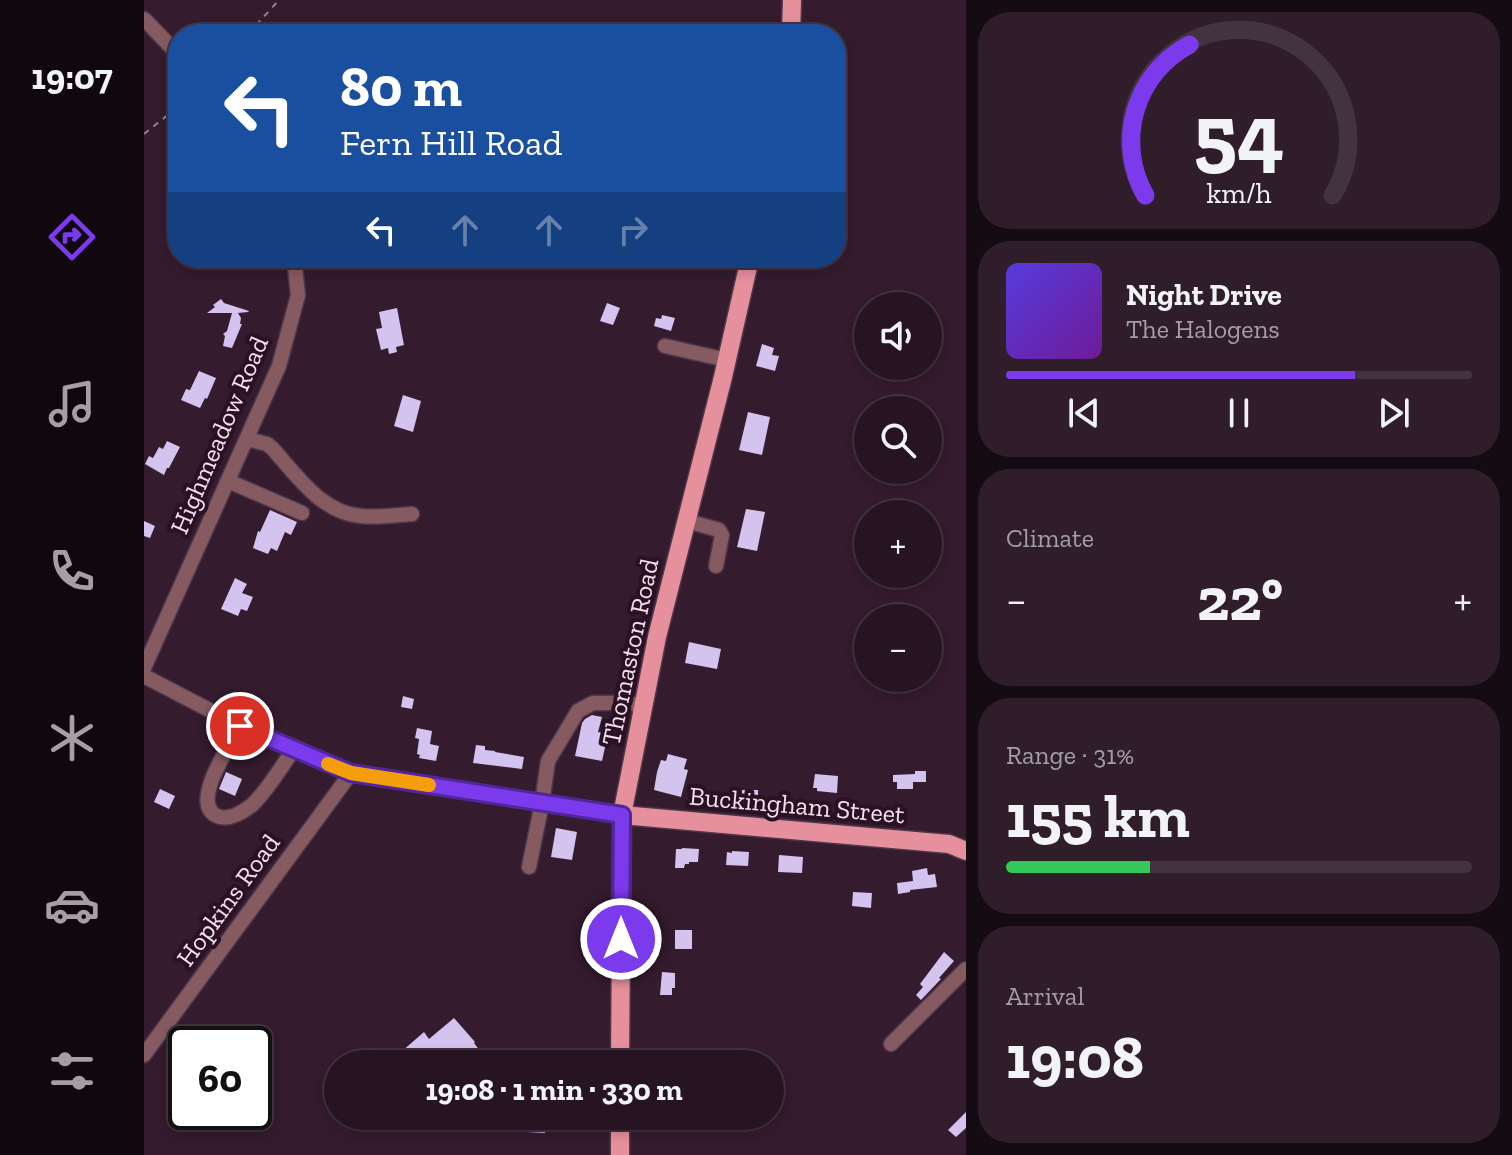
<!DOCTYPE html>
<meta charset="utf-8">
<style>
:root{--surface:#271422;--page:#2f1d2a;--text:#f1f3f6;--muted:#a49ea5;--line:#433340;--accent:#7c3aed}
body{margin:0;font-family:"Zilla Slab",serif;background:var(--page);color:var(--text);height:100vh;display:flex;flex-direction:column;font-size:30px;white-space:nowrap}
*{box-sizing:border-box;margin:0}
p{font-size:26px;color:var(--muted)}
.icon{flex:none;width:44px;height:44px;fill:none;stroke:currentColor;stroke-width:2;stroke-linecap:round;stroke-linejoin:round}
.map{position:relative;flex:1;overflow:hidden}
.details{display:flex;flex-direction:column;gap:12px;padding:12px;background:#150b13;width:546px}
.details>*{flex:none}
.banner{position:absolute;left:24px;top:24px;width:678px;height:244px;border-radius:32px;box-shadow:0 4px 12px #0003,0 0 0 2px var(--line);background:#1a4fa0;color:#fff;overflow:hidden}
.fabs{position:absolute;left:710px;top:292px;display:grid;gap:16px}
.fabs a{display:grid;place-items:center;width:88px;height:88px;border-radius:50%;background:var(--surface);box-shadow:0 4px 12px #0003,0 0 0 2px var(--line);font-size:40px}
.speed{position:absolute;left:24px;top:1026px;display:flex;gap:16px;font-size:40px;font-weight:700;text-align:center}
.speed>*{display:grid;place-content:center;width:104px;height:104px;border-radius:50%;background:var(--surface);box-shadow:0 4px 12px #0003,0 0 0 2px var(--line);line-height:1}
.speed .limit{border:4px solid #111;border-radius:12px;background:#fff;color:#111}
.pin{position:absolute;display:grid;place-items:center;width:68px;height:68px;color:#fff;margin:-34px;border:4px solid #fff;border-radius:50%;box-shadow:0 2px 8px #0007}
.me{position:absolute;width:88px;margin:-44px;rotate:0deg;stroke-linejoin:round;filter:drop-shadow(0 0 6px #0008)}
.turn{display:flex;align-items:center;gap:28px;height:168px;padding:0 40px;font-size:36px}
.turn .icon{width:104px;height:104px;stroke-width:2.5}
.turn b{display:block;font-size:56px;line-height:68px}
.lanes{display:flex;align-items:center;height:76px;padding:0 40px;background:#0003;justify-content:center;gap:40px;direction:ltr}
.lanes .off{opacity:.35}
.big{font-size:60px;font-weight:700;line-height:1.1}
.details .widget{flex:1;display:flex;flex-direction:column;justify-content:center;gap:12px;min-width:0;padding:0 28px;border-radius:32px;background:var(--page)}
.details .dial{align-items:center;gap:0}
.dial svg{height:208px;overflow:visible;fill:none;stroke:var(--line);stroke-width:7;stroke-linecap:round;text-anchor:middle}
.dial text{fill:var(--text);stroke:none}
.song{display:flex;align-items:center;gap:24px}
.cover{width:96px;height:96px;border-radius:12px;background:linear-gradient(135deg,hsl(250 70% 55%),hsl(280 70% 35%))}
.played{height:8px;border-radius:4px;background:linear-gradient(90deg,var(--accent) 75%,var(--line) 75%)}
.keys{display:flex;justify-content:space-around;direction:ltr}
.heat{display:flex;justify-content:space-between;align-items:center;font-size:44px;direction:ltr}
.charge{height:12px;border-radius:6px;background:linear-gradient(90deg,#34c759 31%,var(--line) 0)}
.trip{position:absolute;left:180px;top:1050px;width:460px;height:80px;border-radius:40px;background:var(--surface);box-shadow:0 4px 12px #0003,0 0 0 2px var(--line);font-weight:700;line-height:80px;text-align:center}
main{display:flex;flex:1;min-height:0}
.dock{display:flex;flex-direction:column;width:144px;justify-content:space-around;align-items:center;background:#10080e;color:var(--muted)}
.dock .icon{width:56px;height:56px}
.dock .selected{color:var(--accent)}
.dock b{font-size:36px;color:var(--text)}
.map>svg:first-child{display:block}
.building{fill:#d4c2ef}
.lines{fill:none;stroke-linecap:round;stroke-linejoin:round}
.minor-casing{stroke:#4f3749;stroke-width:17}
.major-casing{stroke:#4f3749;stroke-width:21}
.path{stroke:#968291;stroke-width:2;stroke-dasharray:6 6;stroke-linecap:butt}
.minor{stroke:#855b61;stroke-width:14}
.major{stroke:#e68f9d;stroke-width:18}
.route-casing{stroke:#51269a;stroke-width:20}
.route{stroke:#7c3aed;stroke-width:14}
.slow{stroke:#f59e0b;stroke-width:14}
.labels{text-anchor:middle;stroke-width:8;stroke-linejoin:round;paint-order:stroke}
.street-label{font-size:26px;fill:#f3e2ee;stroke:#2a1224}
</style>
<main>
<nav class="dock">
<b>19:07</b>
<svg class="icon selected" aria-label="directions" viewBox="0 0 24 24"><path d="M12 3l9 9-9 9-9-9zM9 14v-3h6M13 9l2 2-2 2"/></svg>
<svg class="icon" aria-label="music" viewBox="0 0 24 24"><path d="M9 18V5l10-2v13"/><circle cx="6" cy="18" r="3"/><circle cx="16" cy="16" r="3"/></svg>
<svg class="icon" aria-label="phone" viewBox="0 0 24 24"><path d="M5 4h4l2 5-3 2q2 4 5 5l2-3 5 2v4C11 20 4 13 5 4z"/></svg>
<svg class="icon" aria-label="climate" viewBox="0 0 24 24"><path d="M12 3v18M4 7l16 10M4 17L20 7"/></svg>
<svg class="icon" aria-label="car" viewBox="0 0 24 24"><path d="M5 17H2v-5l4-1 3-4h7l3 4 3 1v5h-3M9 17h6M6 11h13"/><circle cx="7" cy="17" r="2"/><circle cx="17" cy="17" r="2"/></svg>
<svg class="icon" aria-label="filters" viewBox="0 0 24 24"><path d="M4 7h16M4 17h16"/><circle cx="9" cy="7" r="2"/><circle cx="15" cy="17" r="2"/></svg>
</nav>
<div class="map">
<svg width="822" height="1155" viewBox="0 0 822 1155">
<rect width="100%" height="100%" fill="#341b2e"/>
<!-- building -->
<g class="building">
<path d="M 77,299 L 80,303 L 105,311 L 104,312 L 94,313 L 97,318 L 96,324 L 98,324 L 88,348 L 79,346 L 81,336 L 79,334 L 83,331 L 88,313 L 63,313 L 71,307 L 69,305 Z"/>
<path d="M 463,303 L 476,308 L 469,325 L 456,321 Z"/>
<path d="M 253,308 L 260,345 L 252,347 L 253,352 L 245,354 L 244,348 L 237,350 L 232,329 L 238,328 L 235,312 Z"/>
<path d="M 518,315 L 531,318 L 527,331 L 510,326 L 512,318 L 517,319 Z"/>
<path d="M 618,344 L 630,348 L 628,355 L 635,356 L 631,371 L 612,366 Z"/>
<path d="M 55,371 L 72,378 L 63,399 L 61,398 L 56,408 L 37,400 L 42,389 L 46,390 Z"/>
<path d="M 259,395 L 277,401 L 269,432 L 250,426 Z"/>
<path d="M 604,412 L 626,417 L 618,455 L 595,450 Z"/>
<path d="M 23,441 L 36,447 L 25,468 L 23,468 L 20,475 L 1,464 L 5,456 L 9,458 L 15,447 L 19,449 Z"/>
<path d="M 602,509 L 621,512 L 613,551 L 593,547 Z"/>
<path d="M 126,510 L 153,522 L 147,535 L 141,532 L 133,551 L 127,548 L 124,554 L 109,548 L 114,531 L 116,532 Z"/>
<path d="M 0,521 L 11,526 L 6,538 L 0,536 Z"/>
<path d="M 91,578 L 103,584 L 98,593 L 109,597 L 103,611 L 97,609 L 94,616 L 77,609 Z"/>
<path d="M 545,642 L 577,649 L 573,669 L 541,663 Z"/>
<path d="M 259,696 L 270,699 L 268,709 L 257,707 Z"/>
<path d="M 448,715 L 458,717 L 454,732 L 464,734 L 458,761 L 431,756 L 438,723 L 441,719 Z"/>
<path d="M 273,728 L 288,731 L 286,744 L 295,746 L 292,761 L 275,758 L 276,755 L 273,754 L 275,739 L 271,738 Z"/>
<path d="M 332,745 L 341,746 L 341,750 L 351,751 L 351,752 L 380,757 L 378,769 L 329,763 Z"/>
<path d="M 524,754 L 543,759 L 540,769 L 544,770 L 537,797 L 510,790 L 513,772 L 517,760 L 522,761 Z"/>
<path d="M 771,771 L 782,771 L 782,782 L 769,782 L 769,789 L 753,789 L 753,782 L 749,782 L 749,775 L 771,774 Z"/>
<path d="M 82,772 L 98,779 L 91,796 L 75,789 Z"/>
<path d="M 671,774 L 694,776 L 693,793 L 673,791 L 673,788 L 669,788 Z"/>
<path d="M 16,789 L 31,796 L 25,809 L 10,802 Z"/>
<path d="M 598,790 L 614,790 L 614,802 L 609,802 L 609,806 L 600,806 L 600,803 L 592,803 L 592,795 L 598,795 Z"/>
<path d="M 412,828 L 433,832 L 428,860 L 407,857 Z"/>
<path d="M 538,848 L 555,849 L 554,862 L 545,862 L 545,864 L 541,864 L 540,868 L 531,868 L 532,849 L 538,849 Z"/>
<path d="M 588,851 L 605,852 L 604,866 L 582,865 L 583,852 L 588,853 Z"/>
<path d="M 635,855 L 659,857 L 658,873 L 634,872 Z"/>
<path d="M 783,868 L 784,875 L 791,874 L 793,887 L 766,890 L 766,892 L 754,894 L 753,883 L 769,881 L 768,871 Z"/>
<path d="M 709,892 L 728,893 L 727,908 L 708,906 Z"/>
<rect x="531" y="930" width="17" height="19"/>
<path d="M 800,952 L 810,961 L 795,978 L 797,979 L 777,1000 L 772,995 L 779,987 L 776,984 Z"/>
<path d="M 518,972 L 531,973 L 531,988 L 528,988 L 528,995 L 516,995 Z"/>
<path d="M 310,1018 L 331,1042 L 330,1043 L 346,1064 L 267,1064 L 257,1052 L 280,1032 L 285,1039 Z"/>
<path d="M 82,1112 L 105,1112 L 96,1123 Z"/>
<path d="M 822,1112 L 822,1128 L 812,1137 L 804,1130 Z"/>
<path d="M 385,1116 L 399,1116 L 401,1133 L 383,1132 Z"/>
</g>
<g class="lines">
<defs>
<g id="minor">
<path d="M 0,19 L 34,54"/>
<path d="M 521,346 L 583,360"/>
<path d="M 103,439 L 123,444 L 129,449 C 153,476 178,513 217,516 C 234,518 251,515 268,514"/>
<path d="M 84,481 L 158,513"/>
<path d="M 543,521 L 575,530 L 578,535 L 572,566"/>
<path d="M 0,668 L 135,366 L 154,295 L 150,258"/>
<path d="M 0,676 L 96,726 L 207,773 L 478,815"/>
<path d="M 96,726 C 87,744 45,803 73,816 C 85,821 99,812 108,805 C 124,790 137,767 150,749"/>
<path d="M 385,867 L 398,803 L 404,761 L 434,711 L 449,703 L 483,703 L 499,706"/>
<path d="M 747,1044 L 822,969"/>
<path d="M 0,1055 L 207,773"/>
</g>
<g id="major">
<path d="M 647,34 L 648,0"/>
<path d="M 478,815 L 805,844 L 822,851"/>
<path d="M 476,1064 L 478,815 L 513,637 L 579,377 L 606,258"/>
<path d="M 476,1155 L 476,1116"/>
</g>
</defs>
<!-- minor casing -->
<use href="#minor" class="minor-casing"/>
<!-- major casing -->
<use href="#major" class="major-casing"/>
<!-- path -->
<g class="path">
<path d="M 104,34 L 135,0"/>
<path d="M 0,134 L 34,107"/>
</g>
<!-- minor -->
<use href="#minor" class="minor"/>
<!-- major -->
<use href="#major" class="major"/>
</g>
<g class="lines">
<defs>
<path id="route" d="M 96,726 L 207,773 L 478,815 L 477,939"/>
</defs>
<!-- route casing -->
<use href="#route" class="route-casing"/>
<!-- route -->
<use href="#route" class="route"/>
<!-- slow -->
<path class="slow" d="M 184,764 L 207,773 L 285,785"/>
</g>
<g class="labels">
<!-- street labels -->
<g class="street-label">
<text transform="translate(75 435) rotate(-67)" y="9">Highmeadow Road</text>
<text transform="translate(486 652) rotate(-78)" y="9">Thomaston Road</text>
<text transform="translate(653 805) rotate(5)" y="9">Buckingham Street</text>
<text transform="translate(84 900) rotate(-54)" y="9">Hopkins Road</text>
</g>
</g>
</svg>
<div class="fabs">
<a><svg class="icon" aria-label="sound" viewBox="0 0 24 24"><path d="M4 9h4l5-4v14l-5-4H4zM17 9q2 3 0 6"/></svg></a>
<a><svg class="icon" aria-label="search" viewBox="0 0 24 24"><circle cx="10" cy="10" r="6"/><path d="M15 15l6 6"/></svg></a>
<a>+</a>
<a>−</a>
</div>
<div class="speed"><div class="limit">60</div></div>
<div class="pin" style="left:96px;top:726px;background:#d93025"><svg class="icon" aria-label="arrive" viewBox="0 0 24 24"><path d="M6 21V4h12l-3 4 3 4H6"/></svg></div>
<svg class="me" style="left:477px;top:939px" viewBox="-20 -20 40 40"><circle r="17" fill="#7c3aed" stroke="#fff" stroke-width="3"/><path d="M0-11L8 9 0 5-8 9z" fill="#fff"/></svg>
<div class="trip">19:08 · 1 min · 330 m</div>
<div class="banner">
<div class="turn"><svg class="icon" aria-label="left" viewBox="0 0 24 24"><path d="M17 20v-9H6M10 6l-5 5 5 5"/></svg><div><b>80 m</b>Fern Hill Road</div></div>
<div class="lanes"><svg class="icon" aria-label="left" viewBox="0 0 24 24"><path d="M17 20v-9H6M10 6l-5 5 5 5"/></svg><svg class="icon off" aria-label="ahead" viewBox="0 0 24 24"><path d="M12 20V5M6 11l6-6 6 6"/></svg><svg class="icon off" aria-label="ahead" viewBox="0 0 24 24"><path d="M12 20V5M6 11l6-6 6 6"/></svg><svg class="icon off" aria-label="right" viewBox="0 0 24 24"><path d="M7 20v-9h11M14 6l5 5-5 5"/></svg></div>
</div>
</div>
<section class="details">
<div class="widget dial"><svg viewBox="0 0 100 80">
<path d="M14 69A42 42 0 1 1 86 69"/>
<path d="M14 69A42 42 0 0 1 31 11" stroke="#7c3aed"/>
<text x="50" y="56" font-size="32" font-weight="700">54</text>
<text x="50" y="72" font-size="11">km/h</text>
</svg></div>
<div class="widget">
<div class="song"><i class="cover"></i><div><b>Night Drive</b><p>The Halogens</p></div></div>
<div class="played"></div>
<div class="keys"><svg class="icon" aria-label="previous" viewBox="0 0 24 24"><path d="M18 5L8 12l10 7zM5 5v14"/></svg><svg class="icon" aria-label="pause" viewBox="0 0 24 24"><path d="M8 5v14M16 5v14"/></svg><svg class="icon" aria-label="next" viewBox="0 0 24 24"><path d="M6 5l10 7-10 7zM19 5v14"/></svg></div>
</div>
<div class="widget"><p>Climate</p>
<div class="heat"><a>−</a><b class="big">22°</b><a>+</a></div>
</div>
<div class="widget"><p>Range · 31%</p><b class="big">155 km</b><div class="charge"></div></div>
<div class="widget"><p>Arrival</p><b class="big">19:08</b></div>
</section>
</main>
